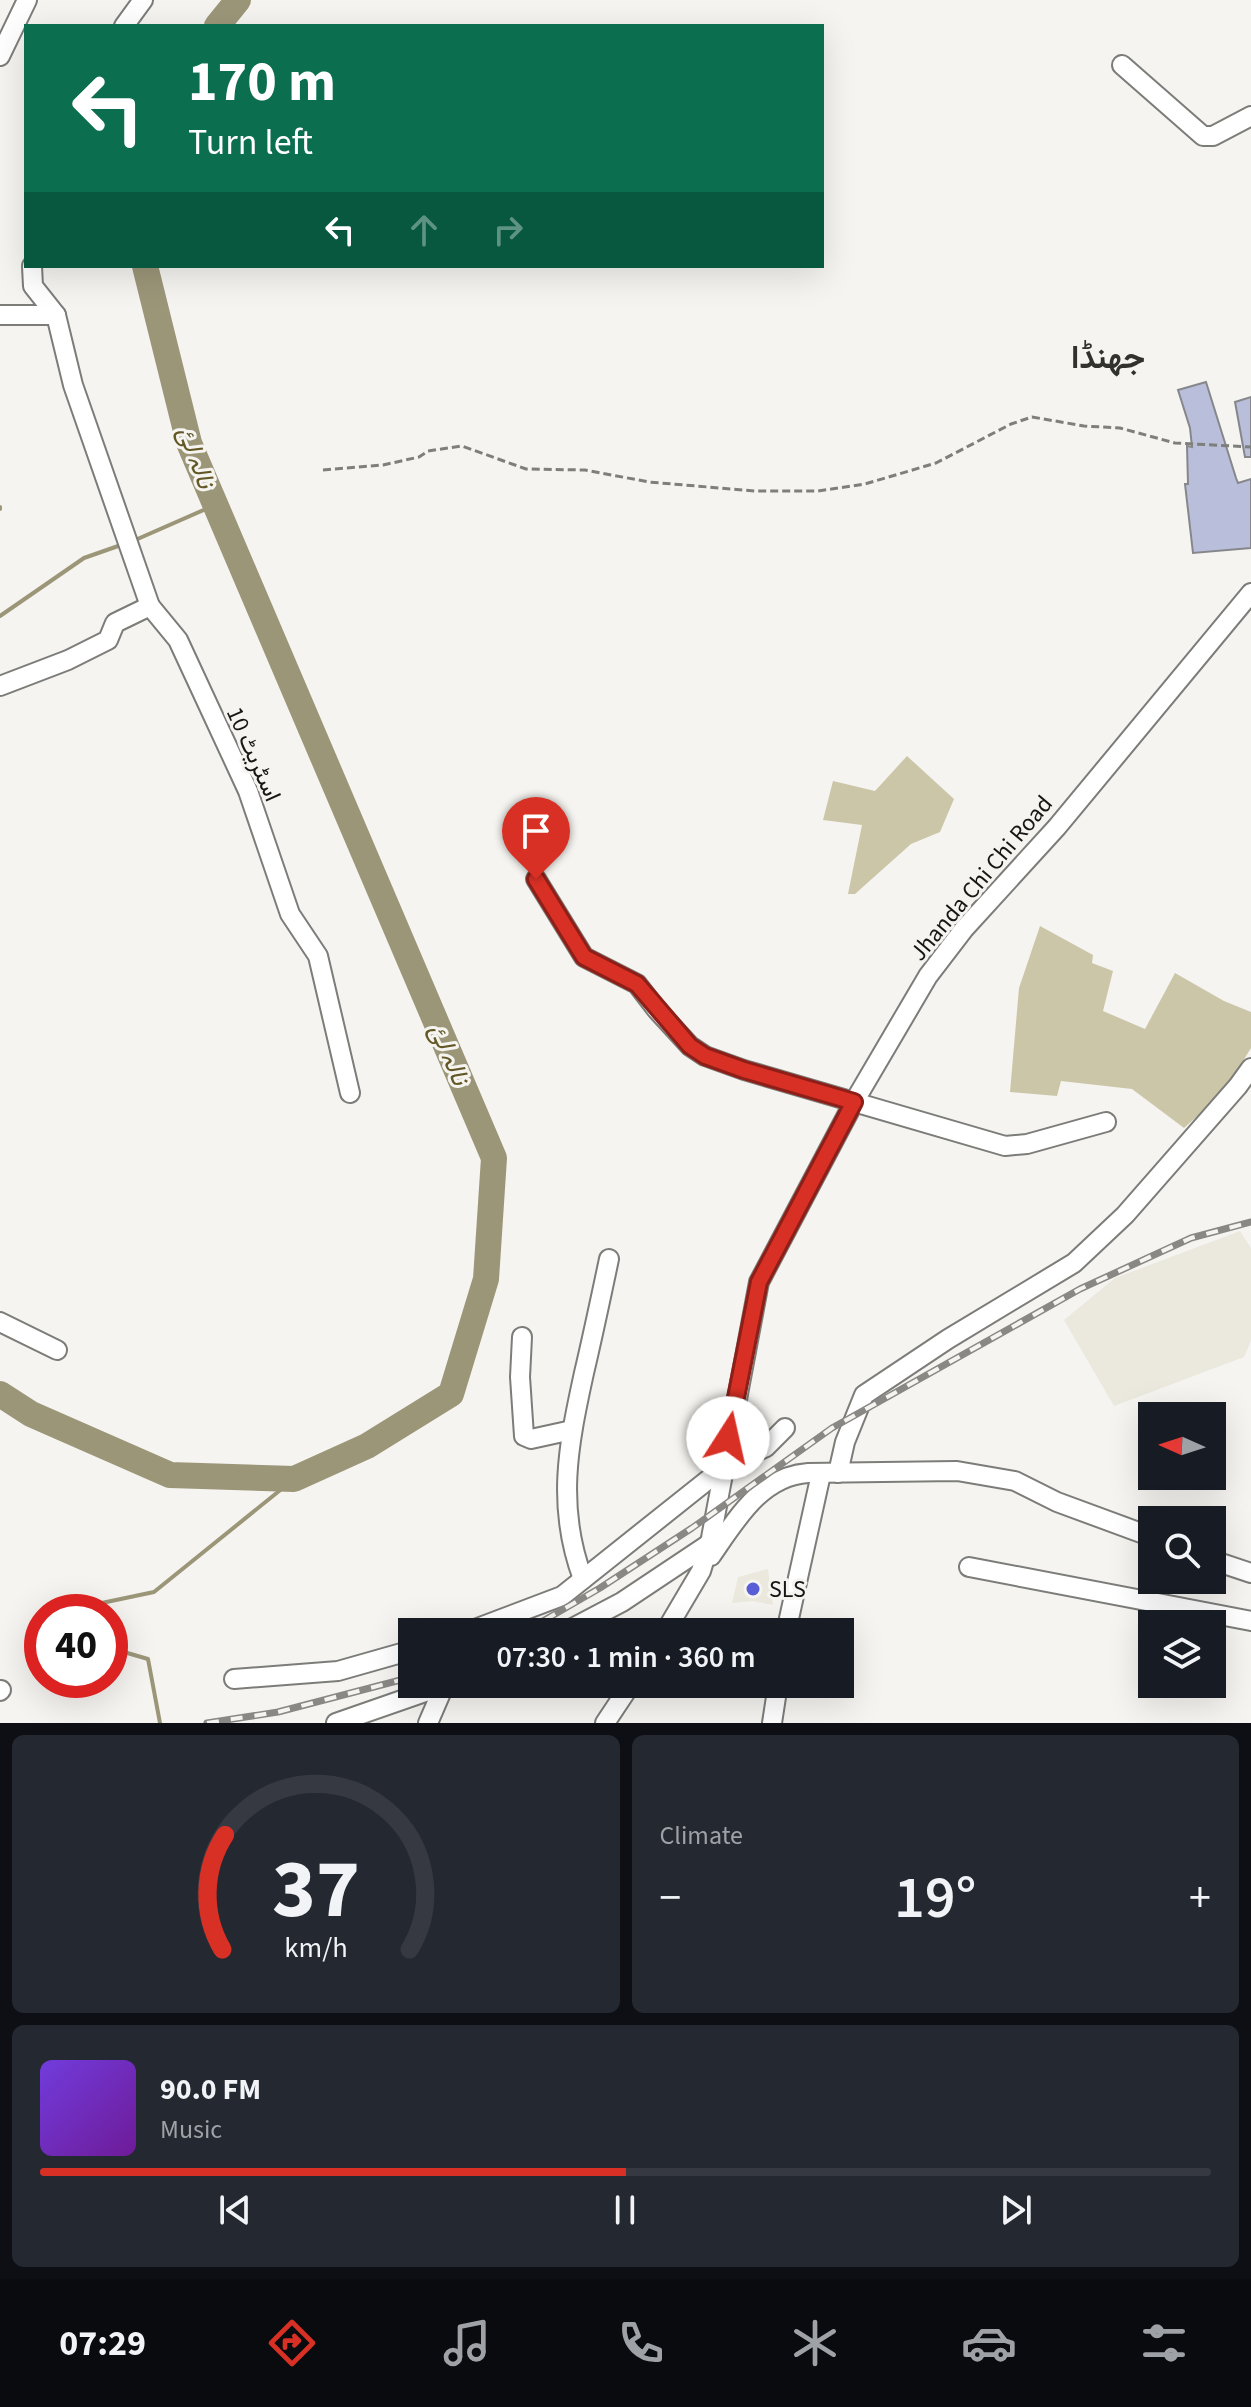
<!DOCTYPE html>
<meta charset="utf-8">
<style>
:root{--surface:#171b24;--page:#242831;--text:#f1f3f6;--muted:#9ea1a6;--line:#363941;--accent:#d93025}
body{margin:0;font-family:"Source Sans 3",Vazirmatn,sans-serif;background:var(--page);color:var(--text);height:100vh;display:flex;flex-direction:column;font-size:30px;white-space:nowrap}
*{box-sizing:border-box;margin:0}
p{font-size:26px;color:var(--muted)}
.icon{flex:none;width:44px;height:44px;fill:none;stroke:currentColor;stroke-width:2;stroke-linecap:round;stroke-linejoin:round}
.map{position:relative;height:1723px;overflow:hidden}
.details{display:flex;flex-direction:column;gap:12px;padding:12px;background:#0d0f14;flex:1}
.details>*{flex:none}
.guide{position:absolute;left:24px;top:24px;width:800px;height:244px;border-radius:0px;box-shadow:0 8px 32px #0002;background:#0b6e4f;color:#fff;overflow:hidden}
.needle{width:52px;rotate:273deg}
.tools{position:absolute;left:1138px;top:1402px;display:grid;gap:16px}
.tools a{display:grid;place-items:center;width:88px;height:88px;border-radius:0px;background:var(--surface);box-shadow:0 8px 32px #0002;font-size:40px}
.speed{position:absolute;left:24px;top:1594px;display:flex;gap:16px;font-size:40px;font-weight:700;text-align:center}
.speed>*{display:grid;place-content:center;width:104px;height:104px;border-radius:50%;background:var(--surface);box-shadow:0 8px 32px #0002;line-height:1}
.speed .limit{border:12px solid #d22;background:#fff;color:#111}
.pin{position:absolute;display:grid;place-items:center;width:68px;height:68px;color:#fff;margin:-82px -34px;border-radius:50% 50% 50% 0;rotate:-45deg;box-shadow:0 0 8px #0007}
.pin .icon{rotate:45deg}
.me{position:absolute;width:88px;margin:-44px;rotate:10deg;stroke-linejoin:round;filter:drop-shadow(0 0 6px #0008)}
.turn{display:flex;align-items:center;gap:28px;height:168px;padding:0 32px;font-size:36px}
.turn .icon{width:104px;height:104px;stroke-width:2.5}
.turn b{display:block;font-size:56px;line-height:68px}
.lanes{display:flex;align-items:center;height:76px;padding:0 32px;background:#0003;justify-content:center;gap:40px;direction:ltr}
.lanes .off{opacity:.35}
.big{font-size:60px;font-weight:600;line-height:1.1}
.details .card{flex:1;display:flex;flex-direction:column;justify-content:center;gap:12px;min-width:0;padding:0 28px;border-radius:12px;background:var(--page)}
.details .dial{align-items:center;gap:0}
.dial svg{height:208px;overflow:visible;fill:none;stroke:var(--line);stroke-width:7;stroke-linecap:round;text-anchor:middle}
.dial text{fill:var(--text);stroke:none}
.song{display:flex;align-items:center;gap:24px}
.cover{width:96px;height:96px;border-radius:12px;background:linear-gradient(135deg,hsl(260 70% 55%),hsl(280 70% 35%))}
.played{height:8px;border-radius:4px;background:linear-gradient(90deg,var(--accent) 50%,var(--line) 50%)}
.keys{display:flex;justify-content:space-around;direction:ltr}
.heat{display:flex;justify-content:space-between;align-items:center;font-size:44px;direction:ltr}
.details .tiles{flex:1;display:grid;gap:12px;grid-template-columns:1fr 1fr}
.card:last-child{grid-column:span 2}
.trip{position:absolute;left:398px;top:1618px;width:456px;height:80px;border-radius:0px;background:var(--surface);box-shadow:0 8px 32px #0002;font-weight:600;line-height:80px;text-align:center}
.tab-bar{display:flex;height:128px;justify-content:space-around;align-items:center;background:#090b0e;color:var(--muted)}
.tab-bar .icon{width:56px;height:56px}
.tab-bar .active{color:var(--accent)}
.tab-bar b{font-size:36px;color:var(--text)}
.map>svg:first-child{display:block}
.built{fill:#ebe9de}
.green{fill:#ccc6a9}
.lines{fill:none;stroke-linecap:round;stroke-linejoin:round}
.stream{stroke:#9c9679;stroke-width:4}
.river{stroke:#9c9679;stroke-width:26}
.building{fill:#b9bedb;stroke:#86878a;stroke-width:2}
.minor-casing{stroke:#7c7c79;stroke-width:22}
.path{stroke:#7e7e7b;stroke-width:3;stroke-dasharray:8 4;stroke-linecap:butt}
.minor{stroke:#fff;stroke-width:18}
.rail-casing{stroke:#898885;stroke-width:7}
.rail{stroke:#f5f4f0;stroke-width:4;stroke-dasharray:12;stroke-linecap:butt}
.route-casing{stroke:#8d1f18;stroke-width:20}
.route{stroke:#d93025;stroke-width:14}
.poi-dot{fill:#595ed6;stroke:#f5f4f0;stroke-width:3}
.labels{text-anchor:middle;stroke-width:6;stroke-linejoin:round;paint-order:stroke}
.street-label{font-size:24px;fill:#161615;stroke:#f5f4f0}
.poi-label{font-size:24px;fill:#161615;stroke:#f5f4f0;text-anchor:start}
.water-label{font-size:26px;font-style:italic;fill:#635725;stroke:#f5f4f0}
.district-label{font-size:32px;font-weight:bold;fill:#31312e;stroke:#f5f4f0}
</style>
<div class="map">
<svg width="1251" height="1723" viewBox="0 0 1251 1723">
<rect width="100%" height="100%" fill="#f5f4f0"/>
<!-- built -->
<g class="built">
<path d="M 1240,1231 L 1251,1248 L 1251,1341 L 1244,1357 L 1114,1406 L 1064,1320 L 1115,1278 Z"/>
<path d="M 768,1569 L 773,1605 L 752,1601 L 732,1603 L 738,1577 Z"/>
</g>
<!-- green -->
<g class="green">
<path d="M 907,756 L 954,799 L 940,832 L 911,844 L 855,894 L 848,894 L 862,825 L 823,820 L 833,781 L 875,791 Z"/>
<path d="M 1040,926 L 1093,955 L 1092,963 L 1113,971 L 1103,1011 L 1145,1029 L 1175,973 L 1224,1001 L 1251,1012 L 1251,1048 L 1224,1092 L 1184,1128 L 1132,1089 L 1061,1081 L 1057,1096 L 1010,1092 L 1019,988 Z"/>
</g>
<g class="lines">
<!-- stream -->
<g class="stream">
<path d="M 0,507 L 0,509"/>
<path d="M 133,541 L 215,505"/>
<path d="M 0,616 L 84,558 L 121,545"/>
<path d="M 93,1612 L 97,1604 L 154,1592 L 294,1479"/>
<path d="M 110,1648 L 148,1659 L 160,1723"/>
</g>
<!-- river -->
<g class="river">
<path d="M 217,26 L 238,0"/>
<path d="M 0,1394 L 31,1414 L 170,1475 L 294,1479 L 367,1446 L 451,1394 L 486,1279 L 494,1158 L 189,443 L 145,266"/>
</g>
</g>
<!-- building -->
<g class="building">
<path d="M 1206,382 L 1236,478 L 1238,483 L 1251,479 L 1251,548 L 1193,553 L 1185,484 L 1188,484 L 1187,446 L 1192,447 L 1190,428 L 1178,390 Z"/>
<path d="M 1251,397 L 1251,457 L 1245,457 L 1235,402 Z"/>
</g>
<g class="lines">
<defs>
<g id="minor">
<path d="M 124,26 L 143,0"/>
<path d="M 0,56 L 27,0"/>
<path d="M 1122,65 L 1203,136 L 1213,136 L 1251,116"/>
<path d="M 32,266 L 33,286 L 56,315"/>
<path d="M 0,315 L 56,315 L 73,385 L 150,606"/>
<path d="M 0,686 L 68,660 L 108,640 L 115,623 L 150,606 L 178,640 L 248,791 L 290,914 L 318,956 L 350,1093"/>
<path d="M 536,879 L 584,957 L 637,984 L 657,1010 L 690,1046 L 705,1056 L 744,1070 L 1005,1146 L 1027,1144 L 1106,1122"/>
<path d="M 0,1322 L 57,1350"/>
<path d="M 522,1337 L 520,1377 L 524,1436 L 531,1439 L 572,1430"/>
<path d="M 838,1473 L 845,1442 L 864,1395 L 948,1339 L 1074,1263 L 1125,1215 L 1238,1086 L 1251,1068"/>
<path d="M 711,1556 C 736,1520 761,1476 808,1473 L 957,1471 L 1015,1481 L 1057,1502 L 1152,1537"/>
<path d="M 1212,1560 L 1251,1573"/>
<path d="M 969,1567 L 1251,1621"/>
<path d="M 583,1579 C 556,1507 568,1446 584,1373 C 593,1335 601,1297 609,1259"/>
<path d="M 467,1632 L 562,1596 L 724,1467 L 766,1447 L 785,1428"/>
<path d="M 565,1632 L 622,1602 L 709,1544"/>
<path d="M 665,1632 L 701,1571 L 711,1538 L 759,1282 L 854,1102 L 928,976 L 964,929 L 1057,827 L 1251,593"/>
<path d="M 786,1632 L 821,1474"/>
<path d="M 234,1679 L 338,1671 L 412,1650"/>
<path d="M 0,1691 L 1,1690"/>
<path d="M 336,1723 L 448,1684"/>
<path d="M 428,1723 L 444,1686"/>
<path d="M 605,1723 L 631,1684"/>
<path d="M 772,1723 L 778,1684"/>
</g>
</defs>
<!-- minor casing -->
<use href="#minor" class="minor-casing"/>
<!-- path -->
<path class="path" d="M 323,470 L 383,465 L 419,457 L 428,451 L 462,446 L 526,469 L 585,470 L 649,482 L 755,491 L 818,491 L 865,484 L 936,463 L 1011,424 L 1032,417 L 1084,426 L 1120,428 L 1175,443 L 1251,447"/>
<!-- minor -->
<use href="#minor" class="minor"/>
<defs>
<g id="rail">
<path d="M 524,1632 L 600,1588 L 692,1528 L 832,1428 L 1080,1289 L 1191,1238 L 1251,1222"/>
<path d="M 207,1723 L 278,1712 L 412,1677"/>
</g>
</defs>
<!-- rail casing -->
<use href="#rail" class="rail-casing"/>
<!-- rail -->
<use href="#rail" class="rail"/>
</g>
<g class="lines">
<defs>
<path id="route" d="M 536,879 L 584,957 L 637,984 L 690,1046 L 705,1056 L 744,1070 L 854,1102 L 759,1282 L 728,1438"/>
</defs>
<!-- route casing -->
<use href="#route" class="route-casing"/>
<!-- route -->
<use href="#route" class="route"/>
</g>
<!-- markers -->
<circle class="poi-dot" cx="753" cy="1589" r="8"/>
<g class="labels">
<!-- street labels -->
<g class="street-label">
<text transform="translate(254 754) rotate(66)" y="8">اسٹریٹ 10</text>
<text transform="translate(981 878) rotate(-50)" y="8">Jhanda Chi Chi Road</text>
</g>
<!-- poi labels -->
<g class="poi-label">
<text x="769" y="1597">SLS</text>
</g>
<!-- water labels -->
<g class="water-label">
<text transform="translate(197 457) rotate(70)" y="9">نالہ لئ</text>
<text transform="translate(450 1054) rotate(67)" y="9">نالہ لئ</text>
</g>
<!-- district labels -->
<g class="district-label">
<text x="1108" y="368">جھنڈا</text>
</g>
</g>
</svg>
<div class="tools">
<a><svg class="needle" viewBox="-14 -14 28 28"><path d="M0-13l5 13h-10z" fill="#e53935"/><path d="M0 13l5-13h-10z" fill="#9ea1a6"/></svg></a>
<a><svg class="icon" aria-label="search" viewBox="0 0 24 24"><circle cx="10" cy="10" r="6"/><path d="M15 15l6 6"/></svg></a>
<a><svg class="icon" aria-label="layers" viewBox="0 0 24 24"><path d="M12 4l9 5-9 5-9-5zM3 14l9 5 9-5"/></svg></a>
</div>
<div class="speed"><div class="limit">40</div></div>
<div class="pin" style="left:536px;top:879px;background:#d93025"><svg class="icon" aria-label="arrive" viewBox="0 0 24 24"><path d="M6 21V4h12l-3 4 3 4H6"/></svg></div>
<svg class="me" style="left:728px;top:1438px" viewBox="-20 -20 40 40"><circle r="19" fill="#fff"/><path d="M0-13L10 11 0 6-10 11z" fill="#d93025"/></svg>
<div class="trip">07:30 · 1 min · 360 m</div>
<div class="guide">
<div class="turn"><svg class="icon" aria-label="left" viewBox="0 0 24 24"><path d="M17 20v-9H6M10 6l-5 5 5 5"/></svg><div><b>170 m</b>Turn left</div></div>
<div class="lanes"><svg class="icon" aria-label="left" viewBox="0 0 24 24"><path d="M17 20v-9H6M10 6l-5 5 5 5"/></svg><svg class="icon off" aria-label="ahead" viewBox="0 0 24 24"><path d="M12 20V5M6 11l6-6 6 6"/></svg><svg class="icon off" aria-label="right" viewBox="0 0 24 24"><path d="M7 20v-9h11M14 6l5 5-5 5"/></svg></div>
</div>
</div>
<section class="details">
<div class="tiles">
<div class="card dial"><svg viewBox="0 0 100 80">
<path d="M14 69A42 42 0 1 1 86 69"/>
<path d="M14 69A42 42 0 0 1 15 25" stroke="#d93025"/>
<text x="50" y="56" font-size="32" font-weight="700">37</text>
<text x="50" y="72" font-size="11">km/h</text>
</svg></div>
<div class="card"><p>Climate</p>
<div class="heat"><a>−</a><b class="big">19°</b><a>+</a></div>
</div>
<div class="card">
<div class="song"><i class="cover"></i><div><b>90.0 FM</b><p>Music</p></div></div>
<div class="played"></div>
<div class="keys"><svg class="icon" aria-label="previous" viewBox="0 0 24 24"><path d="M18 5L8 12l10 7zM5 5v14"/></svg><svg class="icon" aria-label="pause" viewBox="0 0 24 24"><path d="M8 5v14M16 5v14"/></svg><svg class="icon" aria-label="next" viewBox="0 0 24 24"><path d="M6 5l10 7-10 7zM19 5v14"/></svg></div>
</div>
</div>
</section>
<nav class="tab-bar">
<b>07:29</b>
<svg class="icon active" aria-label="directions" viewBox="0 0 24 24"><path d="M12 3l9 9-9 9-9-9zM9 14v-3h6M13 9l2 2-2 2"/></svg>
<svg class="icon" aria-label="music" viewBox="0 0 24 24"><path d="M9 18V5l10-2v13"/><circle cx="6" cy="18" r="3"/><circle cx="16" cy="16" r="3"/></svg>
<svg class="icon" aria-label="phone" viewBox="0 0 24 24"><path d="M5 4h4l2 5-3 2q2 4 5 5l2-3 5 2v4C11 20 4 13 5 4z"/></svg>
<svg class="icon" aria-label="climate" viewBox="0 0 24 24"><path d="M12 3v18M4 7l16 10M4 17L20 7"/></svg>
<svg class="icon" aria-label="car" viewBox="0 0 24 24"><path d="M5 17H2v-5l4-1 3-4h7l3 4 3 1v5h-3M9 17h6M6 11h13"/><circle cx="7" cy="17" r="2"/><circle cx="17" cy="17" r="2"/></svg>
<svg class="icon" aria-label="filters" viewBox="0 0 24 24"><path d="M4 7h16M4 17h16"/><circle cx="9" cy="7" r="2"/><circle cx="15" cy="17" r="2"/></svg>
</nav>
